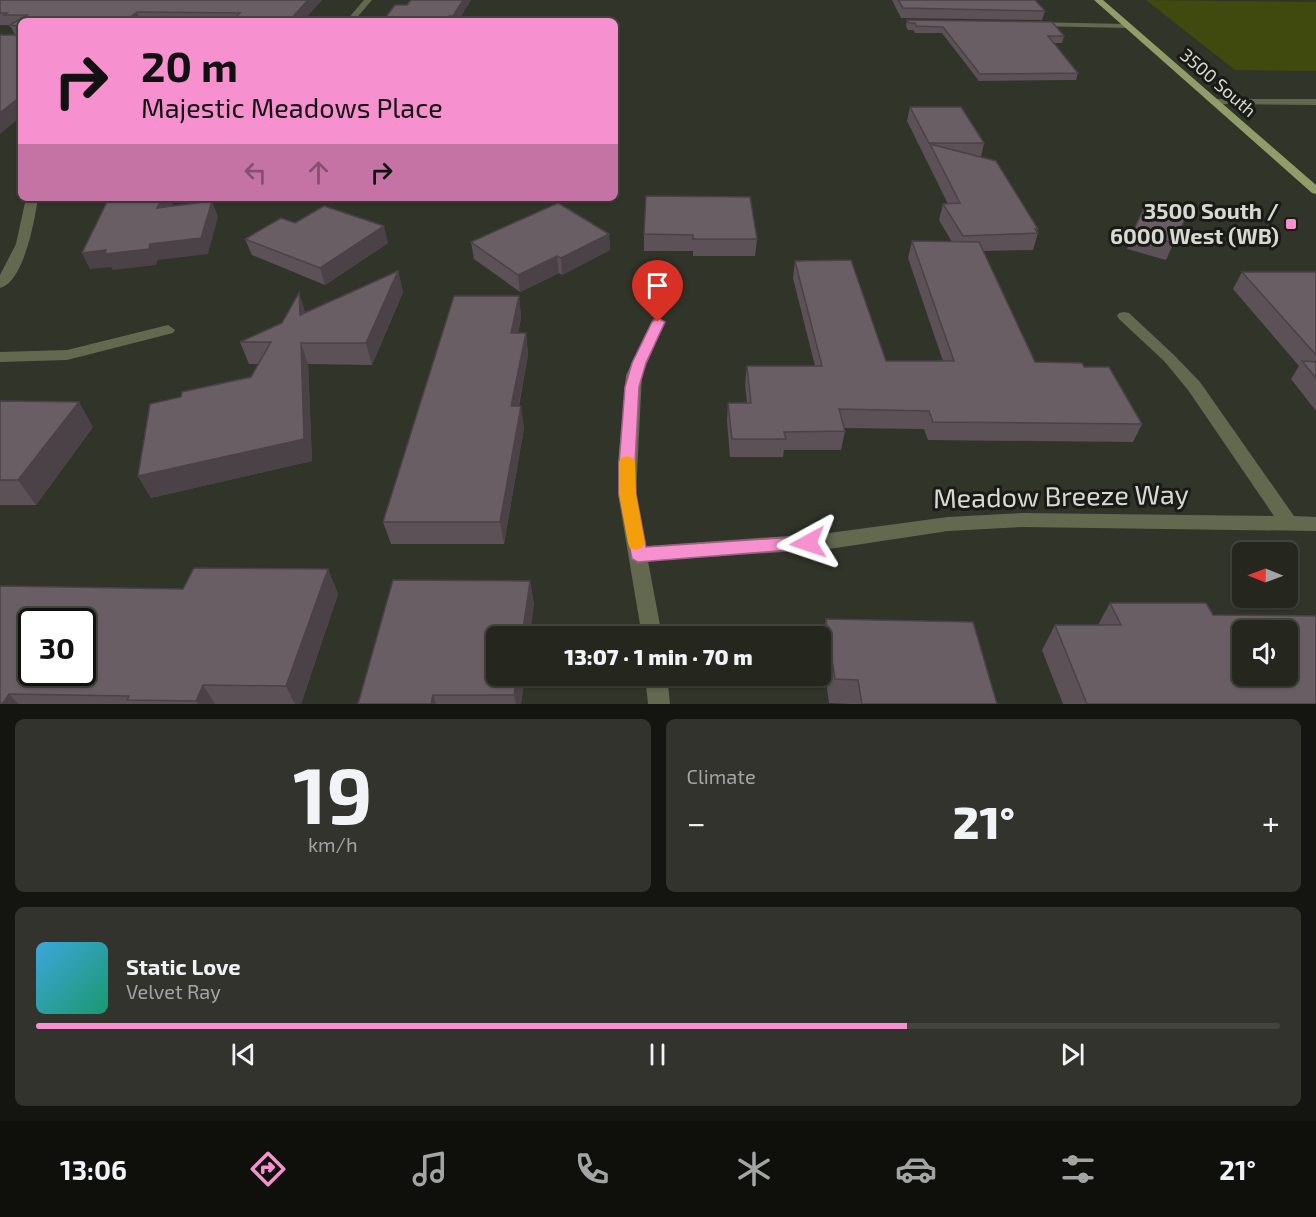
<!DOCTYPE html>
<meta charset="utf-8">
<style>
:root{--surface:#25271f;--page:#31332c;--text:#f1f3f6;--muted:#a3a5a4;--line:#42443d;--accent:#f790ce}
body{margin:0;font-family:"Exo 2",sans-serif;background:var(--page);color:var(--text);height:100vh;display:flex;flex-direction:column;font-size:22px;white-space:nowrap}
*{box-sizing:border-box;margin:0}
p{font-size:20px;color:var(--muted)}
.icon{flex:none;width:33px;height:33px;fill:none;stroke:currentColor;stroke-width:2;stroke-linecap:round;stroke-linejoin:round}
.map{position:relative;height:704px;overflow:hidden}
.side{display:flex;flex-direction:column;gap:15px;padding:15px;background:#141511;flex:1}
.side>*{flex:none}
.hud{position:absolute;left:18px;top:18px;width:600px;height:183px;border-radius:9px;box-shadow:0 2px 4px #0004,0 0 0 2px var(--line);background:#f790ce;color:#111;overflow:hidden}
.needle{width:39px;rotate:271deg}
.controls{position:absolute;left:1232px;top:542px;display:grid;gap:12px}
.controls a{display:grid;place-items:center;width:66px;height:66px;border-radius:9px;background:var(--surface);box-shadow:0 2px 4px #0004,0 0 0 2px var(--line);font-size:30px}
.speed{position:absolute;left:18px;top:608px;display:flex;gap:12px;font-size:30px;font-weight:700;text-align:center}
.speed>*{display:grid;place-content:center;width:78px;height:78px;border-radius:50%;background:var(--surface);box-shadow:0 2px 4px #0004,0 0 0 2px var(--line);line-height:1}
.speed .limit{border:3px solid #111;border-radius:9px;background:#fff;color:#111}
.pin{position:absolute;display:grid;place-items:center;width:51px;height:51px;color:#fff;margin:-62px -26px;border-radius:50% 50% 50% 0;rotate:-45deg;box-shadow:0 0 6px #0007}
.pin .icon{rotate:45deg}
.me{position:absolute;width:66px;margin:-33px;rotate:265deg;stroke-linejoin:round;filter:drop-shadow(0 0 4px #0008)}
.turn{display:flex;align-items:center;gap:21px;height:126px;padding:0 24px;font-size:27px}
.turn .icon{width:78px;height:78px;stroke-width:2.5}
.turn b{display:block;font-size:42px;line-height:51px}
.lanes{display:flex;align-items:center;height:57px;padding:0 24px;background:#0003;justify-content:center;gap:30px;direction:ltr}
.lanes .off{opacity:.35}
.big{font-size:45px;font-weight:800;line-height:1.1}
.side .card{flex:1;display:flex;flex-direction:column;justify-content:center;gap:9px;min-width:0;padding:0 21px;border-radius:9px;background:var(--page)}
.side .dial{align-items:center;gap:0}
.dial b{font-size:78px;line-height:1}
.song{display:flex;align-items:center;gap:18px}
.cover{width:72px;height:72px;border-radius:9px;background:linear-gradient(135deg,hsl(200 70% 55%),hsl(160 70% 35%))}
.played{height:6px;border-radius:3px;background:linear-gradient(90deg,var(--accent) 70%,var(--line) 70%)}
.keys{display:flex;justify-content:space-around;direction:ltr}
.heat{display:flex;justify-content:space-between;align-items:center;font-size:33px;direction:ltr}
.side .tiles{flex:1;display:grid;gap:15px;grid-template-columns:1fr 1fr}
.card:last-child{grid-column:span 2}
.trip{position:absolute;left:486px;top:626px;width:345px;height:60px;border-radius:9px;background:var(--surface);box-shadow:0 2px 4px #0004,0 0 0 2px var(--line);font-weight:800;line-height:60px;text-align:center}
.dock{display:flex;height:96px;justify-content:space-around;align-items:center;background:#0f100c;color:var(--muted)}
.dock .icon{width:42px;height:42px}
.dock .selected{color:var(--accent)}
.dock b{font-size:27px;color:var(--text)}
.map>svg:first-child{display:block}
.green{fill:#404a0f}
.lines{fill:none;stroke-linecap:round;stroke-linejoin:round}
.service{fill:#62694f;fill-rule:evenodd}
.minor{fill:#62694f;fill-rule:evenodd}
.tertiary{fill:#62694f;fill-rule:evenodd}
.primary{fill:#919d68;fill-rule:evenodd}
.wall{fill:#5b5157}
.shaded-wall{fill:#4a4247}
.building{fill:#6a5e65;stroke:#4a4247;stroke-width:1.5;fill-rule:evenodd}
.route{fill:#f790ce;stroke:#a15e86;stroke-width:1.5}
.slow{fill:#f59e0b}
.poi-dot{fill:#f790ce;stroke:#1a1b16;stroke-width:2}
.labels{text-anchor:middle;stroke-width:6;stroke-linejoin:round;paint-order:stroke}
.far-street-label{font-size:18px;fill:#d8d9d3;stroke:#1a1b16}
.poi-label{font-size:22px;font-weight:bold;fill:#d8d9d3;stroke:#1a1b16;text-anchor:end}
.near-street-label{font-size:27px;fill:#d8d9d3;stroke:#1a1b16}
</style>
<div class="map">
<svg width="1316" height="704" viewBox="0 0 1316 704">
<rect width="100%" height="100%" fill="#313429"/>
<!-- green -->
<path class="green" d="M 1146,0 L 1316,2 L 1316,71 L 1235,70 Z"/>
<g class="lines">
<!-- service -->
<path class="service" d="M 1031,22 L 1127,24 L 1131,26 L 1127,28 L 1034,26 L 1030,24 Z"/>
<!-- minor -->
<g class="minor">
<path d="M 364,0 L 372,0 L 354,21 L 346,21 Z"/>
<path d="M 26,198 L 38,198 C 35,219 24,282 0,288 L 0,275 L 16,244 Z"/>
<path d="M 1124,312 L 1129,313 L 1174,355 L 1200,382 L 1294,516 L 1316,517 L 1316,531 L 1023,527 L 948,531 L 829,549 L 648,561 L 662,636 L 642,636 L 618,494 L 618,464 L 626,375 L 653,319 L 658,318 L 665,322 L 642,375 L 636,494 L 646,546 L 829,533 L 948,517 L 1023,513 L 1274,516 L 1188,390 L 1164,361 L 1119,319 L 1117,316 L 1119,313 Z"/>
<path d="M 168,325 L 175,330 L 173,333 L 67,360 L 0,362 L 0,352 L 67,350 Z"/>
<path d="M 645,675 L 667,675 L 670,704 L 648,704 Z"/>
</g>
<!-- tertiary -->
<path class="tertiary" d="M 1210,99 L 1316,99 L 1316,105 L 1213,104 L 1210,103 Z"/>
<!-- primary -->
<path class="primary" d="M 1094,0 L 1103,0 L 1316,185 L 1316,194 L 1312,193 Z"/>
</g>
<!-- wall -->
<g class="wall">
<path d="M 0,0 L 322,0 L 303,21 L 21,21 L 21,116 L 0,134 L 0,35 L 15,35 L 11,27 L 10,27 L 9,25 L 0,25 Z"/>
<path d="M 411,0 L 471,0 L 458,21 L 383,21 L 407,5 Z"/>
<path d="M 892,0 L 1035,0 L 1045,11 L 1042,20 L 901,18 Z"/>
<path d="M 907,20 L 1064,36 L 1062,43 L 1053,43 L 1078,73 L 1076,80 L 979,81 L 942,33 L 915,33 L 913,30 L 908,30 L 906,26 Z"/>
<path d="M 910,107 L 984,143 L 981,157 L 1038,229 L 1037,231 L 1038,233 L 1033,250 L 983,251 L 1035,362 L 1084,367 L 1142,424 L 1133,442 L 928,440 L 924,429 L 844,428 L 845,431 L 841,450 L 784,450 L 783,457 L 730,457 L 727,421 L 728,403 L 747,403 L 745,384 L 747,366 L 815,366 L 793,278 L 795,261 L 886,361 L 943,361 L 908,258 L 912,241 L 952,242 L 939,220 L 943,204 L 948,204 L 907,121 Z"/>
<path d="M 750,197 L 757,239 L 755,256 L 693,256 L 693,251 L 644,251 L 644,234 Z"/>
<path d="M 1147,201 L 1188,212 L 1166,260 L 1127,249 Z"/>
<path d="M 295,223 L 388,243 L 325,285 L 252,255 L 245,239 Z"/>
<path d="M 609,234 L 610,250 L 562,275 L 559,273 L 520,292 L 474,259 L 471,242 Z"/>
<path d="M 398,271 L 403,292 L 372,365 L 308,364 L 312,461 L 151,498 L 138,476 L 181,397 L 251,377 L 259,364 L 249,364 L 240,342 Z"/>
<path d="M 1242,272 L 1316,272 L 1316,411 L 1291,379 L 1299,366 L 1233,289 Z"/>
<path d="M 519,296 L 521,318 L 518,333 L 526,333 L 528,355 L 519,406 L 524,428 L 504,544 L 391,544 L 383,522 Z"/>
<path d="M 0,401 L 93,427 L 36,505 L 0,505 Z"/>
<path d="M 328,569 L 338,594 L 301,704 L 0,704 L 0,586 L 183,589 Z"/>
<path d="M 530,581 L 534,605 L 496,675 L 525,675 L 521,704 L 358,704 Z"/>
<path d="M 1110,603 L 1213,615 L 1316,704 L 1063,704 L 1042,650 L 1055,625 L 1098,625 Z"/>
<path d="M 826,619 L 997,704 L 851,704 L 829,703 L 821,644 Z"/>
</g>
<!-- shaded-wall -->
<g class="shaded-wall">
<path d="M 308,0 L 322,0 L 303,21 L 289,21 Z"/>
<path d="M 463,0 L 471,0 L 458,21 L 454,21 L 453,16 Z"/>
<path d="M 137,12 L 141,21 L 125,21 Z"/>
<path d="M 21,96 L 21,116 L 0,134 L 0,113 Z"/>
<path d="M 162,198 L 176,198 L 163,223 L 157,208 Z"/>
<path d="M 212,201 L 218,217 L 208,254 L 158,260 L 156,265 L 113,270 L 111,267 L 90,269 L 82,253 Z"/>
<path d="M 384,226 L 388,243 L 325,285 L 320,268 Z"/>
<path d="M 609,234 L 610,250 L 562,275 L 561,258 Z"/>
<path d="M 557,256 L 559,273 L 520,292 L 518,275 Z"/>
<path d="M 398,271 L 403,292 L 372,365 L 366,343 Z"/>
<path d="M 299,293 L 306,314 L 300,315 Z"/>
<path d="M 519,296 L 521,318 L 514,355 L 511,333 Z"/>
<path d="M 526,333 L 528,355 L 514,428 L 511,406 Z"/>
<path d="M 301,343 L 308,364 L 312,461 L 151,498 L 138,476 Z"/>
<path d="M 79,402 L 93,427 L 36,505 L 18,480 Z"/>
<path d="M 521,406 L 524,428 L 504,544 L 500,522 Z"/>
<path d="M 328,569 L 338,594 L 301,704 L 295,704 L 286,686 Z"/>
<path d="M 530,581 L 534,605 L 530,636 L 522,636 Z"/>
<path d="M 517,675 L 525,675 L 521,704 L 516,704 L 514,695 Z"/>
<path d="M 203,685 L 215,704 L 198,704 L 196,701 Z"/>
<path d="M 9,694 L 18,704 L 4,704 L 3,703 Z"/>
<path d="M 433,695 L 436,704 L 431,704 Z"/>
</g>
<!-- building -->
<g class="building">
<path d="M 0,0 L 308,0 L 289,21 L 232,21 L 240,13 L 137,12 L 125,21 L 21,21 L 21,96 L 0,113 L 0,35 L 17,35 L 17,26 L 10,25 L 27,15 L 4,15 L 7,13 L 0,13 Z"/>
<path d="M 411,0 L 463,0 L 453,16 L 449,16 L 446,21 L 383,21 L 395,5 L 407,5 Z"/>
<path d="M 898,0 L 1035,0 L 1045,11 L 903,8 Z"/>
<path d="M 907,20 L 1052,22 L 1064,36 L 1048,36 L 1078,73 L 980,74 L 943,27 L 916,26 L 915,23 L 909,23 Z"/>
<path d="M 910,107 L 961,107 L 984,143 L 929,143 Z"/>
<path d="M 930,144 L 996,161 L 1038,229 L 1035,229 L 1038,233 L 963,236 L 943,204 L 960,203 Z"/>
<path d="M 646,196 L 750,197 L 757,239 L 693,239 L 693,235 L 644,234 Z"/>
<path d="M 109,198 L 162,198 L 157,208 L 212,201 L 201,238 L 150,244 L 149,249 L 105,254 L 106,250 L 82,253 Z"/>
<path d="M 1147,201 L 1188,212 L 1174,243 L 1133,232 Z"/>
<path d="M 558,203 L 609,234 L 561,258 L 557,256 L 518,275 L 471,242 Z"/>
<path d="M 324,206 L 384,226 L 320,268 L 245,239 L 281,218 L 295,223 Z"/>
<path d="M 912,241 L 979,242 L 1035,362 L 1082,363 L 1084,367 L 1109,367 L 1142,424 L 933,422 L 929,411 L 839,409 L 845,431 L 784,432 L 786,439 L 732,439 L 728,403 L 751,403 L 747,366 L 822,366 L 795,261 L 851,260 L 886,361 L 954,361 Z"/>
<path d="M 398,271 L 366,343 L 301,343 L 304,439 L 138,476 L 150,404 L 181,397 L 182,392 L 251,377 L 271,342 L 240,342 L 282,323 L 299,293 L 300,315 Z"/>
<path d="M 1242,272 L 1316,272 L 1316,355 Z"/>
<path d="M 454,296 L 519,296 L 511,333 L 526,333 L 511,406 L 521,406 L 500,522 L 383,522 Z"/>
<path d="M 1302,361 L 1316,362 L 1316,378 Z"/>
<path d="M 0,401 L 79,402 L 18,480 L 0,480 Z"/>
<path d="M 194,568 L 328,569 L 286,686 L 203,685 L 196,701 L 127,700 L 129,696 L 9,694 L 3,703 L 0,703 L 0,586 L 183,589 ZM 32,621 L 82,621 L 82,672 L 32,672 Z"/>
<path d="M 393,580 L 530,581 L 522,636 L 496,636 L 496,675 L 517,675 L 514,695 L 433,695 L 431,704 L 358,704 Z"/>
<path d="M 1110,603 L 1206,603 L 1213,615 L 1316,616 L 1316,704 L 1087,704 L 1055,625 L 1121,625 ZM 1242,630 L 1287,630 L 1287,675 L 1242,675 Z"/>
<path d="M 826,619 L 973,622 L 997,704 L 862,704 L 858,680 L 835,679 Z"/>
</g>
<!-- route -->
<path class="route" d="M 658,318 L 665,322 L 646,363 L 639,387 L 635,464 L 636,494 L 646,547 L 808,536 L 814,538 L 816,543 L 814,548 L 638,562 L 632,559 L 619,494 L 619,464 L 625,387 L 632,363 L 652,322 Z"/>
<!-- slow -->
<path class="slow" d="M 627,456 L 633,458 L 635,462 L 636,494 L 645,543 L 642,548 L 636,550 L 630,548 L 628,543 L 619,494 L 619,462 L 621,458 Z"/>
<!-- markers -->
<rect class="poi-dot" x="1285" y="218" width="12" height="12" rx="3"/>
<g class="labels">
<!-- far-street labels -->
<g class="far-street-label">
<text transform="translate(1218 83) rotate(41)" y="6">3500 South</text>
</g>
<!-- poi labels -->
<g class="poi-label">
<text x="1279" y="219">3500 South /<tspan x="1279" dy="25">6000 West (WB)</tspan></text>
</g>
<!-- near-street labels -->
<g class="near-street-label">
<text transform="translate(1061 497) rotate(-1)" y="9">Meadow Breeze Way</text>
</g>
</g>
</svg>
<div class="controls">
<a><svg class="needle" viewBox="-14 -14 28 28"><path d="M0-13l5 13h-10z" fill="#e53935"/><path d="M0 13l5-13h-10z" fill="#a3a5a4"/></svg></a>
<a><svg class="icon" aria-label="sound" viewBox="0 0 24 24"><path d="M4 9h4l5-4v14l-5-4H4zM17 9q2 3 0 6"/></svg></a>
</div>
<div class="speed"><div class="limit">30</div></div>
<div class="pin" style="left:658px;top:322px;background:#d93025"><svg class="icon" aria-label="arrive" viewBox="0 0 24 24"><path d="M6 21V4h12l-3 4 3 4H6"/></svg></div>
<svg class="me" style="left:808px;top:543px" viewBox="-20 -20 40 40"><path d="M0-17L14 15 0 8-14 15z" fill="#f790ce" stroke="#fff" stroke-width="4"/></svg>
<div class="trip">13:07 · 1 min · 70 m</div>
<div class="hud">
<div class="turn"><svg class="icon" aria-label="right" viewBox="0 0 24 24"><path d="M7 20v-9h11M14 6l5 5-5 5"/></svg><div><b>20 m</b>Majestic Meadows Place</div></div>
<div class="lanes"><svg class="icon off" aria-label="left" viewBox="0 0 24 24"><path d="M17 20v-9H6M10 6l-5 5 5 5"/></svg><svg class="icon off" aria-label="ahead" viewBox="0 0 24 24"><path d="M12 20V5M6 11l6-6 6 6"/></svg><svg class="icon" aria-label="right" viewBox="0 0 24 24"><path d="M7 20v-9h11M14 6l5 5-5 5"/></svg></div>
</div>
</div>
<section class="side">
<div class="tiles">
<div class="card dial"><b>19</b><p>km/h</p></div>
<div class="card"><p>Climate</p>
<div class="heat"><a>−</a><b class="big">21°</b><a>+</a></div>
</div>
<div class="card">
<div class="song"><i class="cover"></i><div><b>Static Love</b><p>Velvet Ray</p></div></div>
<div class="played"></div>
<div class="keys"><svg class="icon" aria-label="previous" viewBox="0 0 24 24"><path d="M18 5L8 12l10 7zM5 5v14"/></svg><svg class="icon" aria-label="pause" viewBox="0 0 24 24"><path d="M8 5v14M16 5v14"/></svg><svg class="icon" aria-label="next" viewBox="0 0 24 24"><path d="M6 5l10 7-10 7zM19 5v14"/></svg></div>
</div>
</div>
</section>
<nav class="dock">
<b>13:06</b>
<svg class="icon selected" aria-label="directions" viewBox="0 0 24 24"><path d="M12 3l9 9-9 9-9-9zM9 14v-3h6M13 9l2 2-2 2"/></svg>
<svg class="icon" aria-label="music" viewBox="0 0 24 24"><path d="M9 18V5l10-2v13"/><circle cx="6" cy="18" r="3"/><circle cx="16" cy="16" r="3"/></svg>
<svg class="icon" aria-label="phone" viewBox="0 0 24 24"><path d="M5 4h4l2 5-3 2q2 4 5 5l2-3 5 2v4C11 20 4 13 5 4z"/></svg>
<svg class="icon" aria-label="climate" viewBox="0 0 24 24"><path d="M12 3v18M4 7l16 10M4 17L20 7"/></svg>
<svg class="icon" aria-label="car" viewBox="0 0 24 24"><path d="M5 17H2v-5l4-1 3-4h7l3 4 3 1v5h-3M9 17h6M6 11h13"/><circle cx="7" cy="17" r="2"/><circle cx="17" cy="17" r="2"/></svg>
<svg class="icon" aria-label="filters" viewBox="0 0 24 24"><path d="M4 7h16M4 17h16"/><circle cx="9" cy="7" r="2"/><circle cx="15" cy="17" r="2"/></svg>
<b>21°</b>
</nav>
